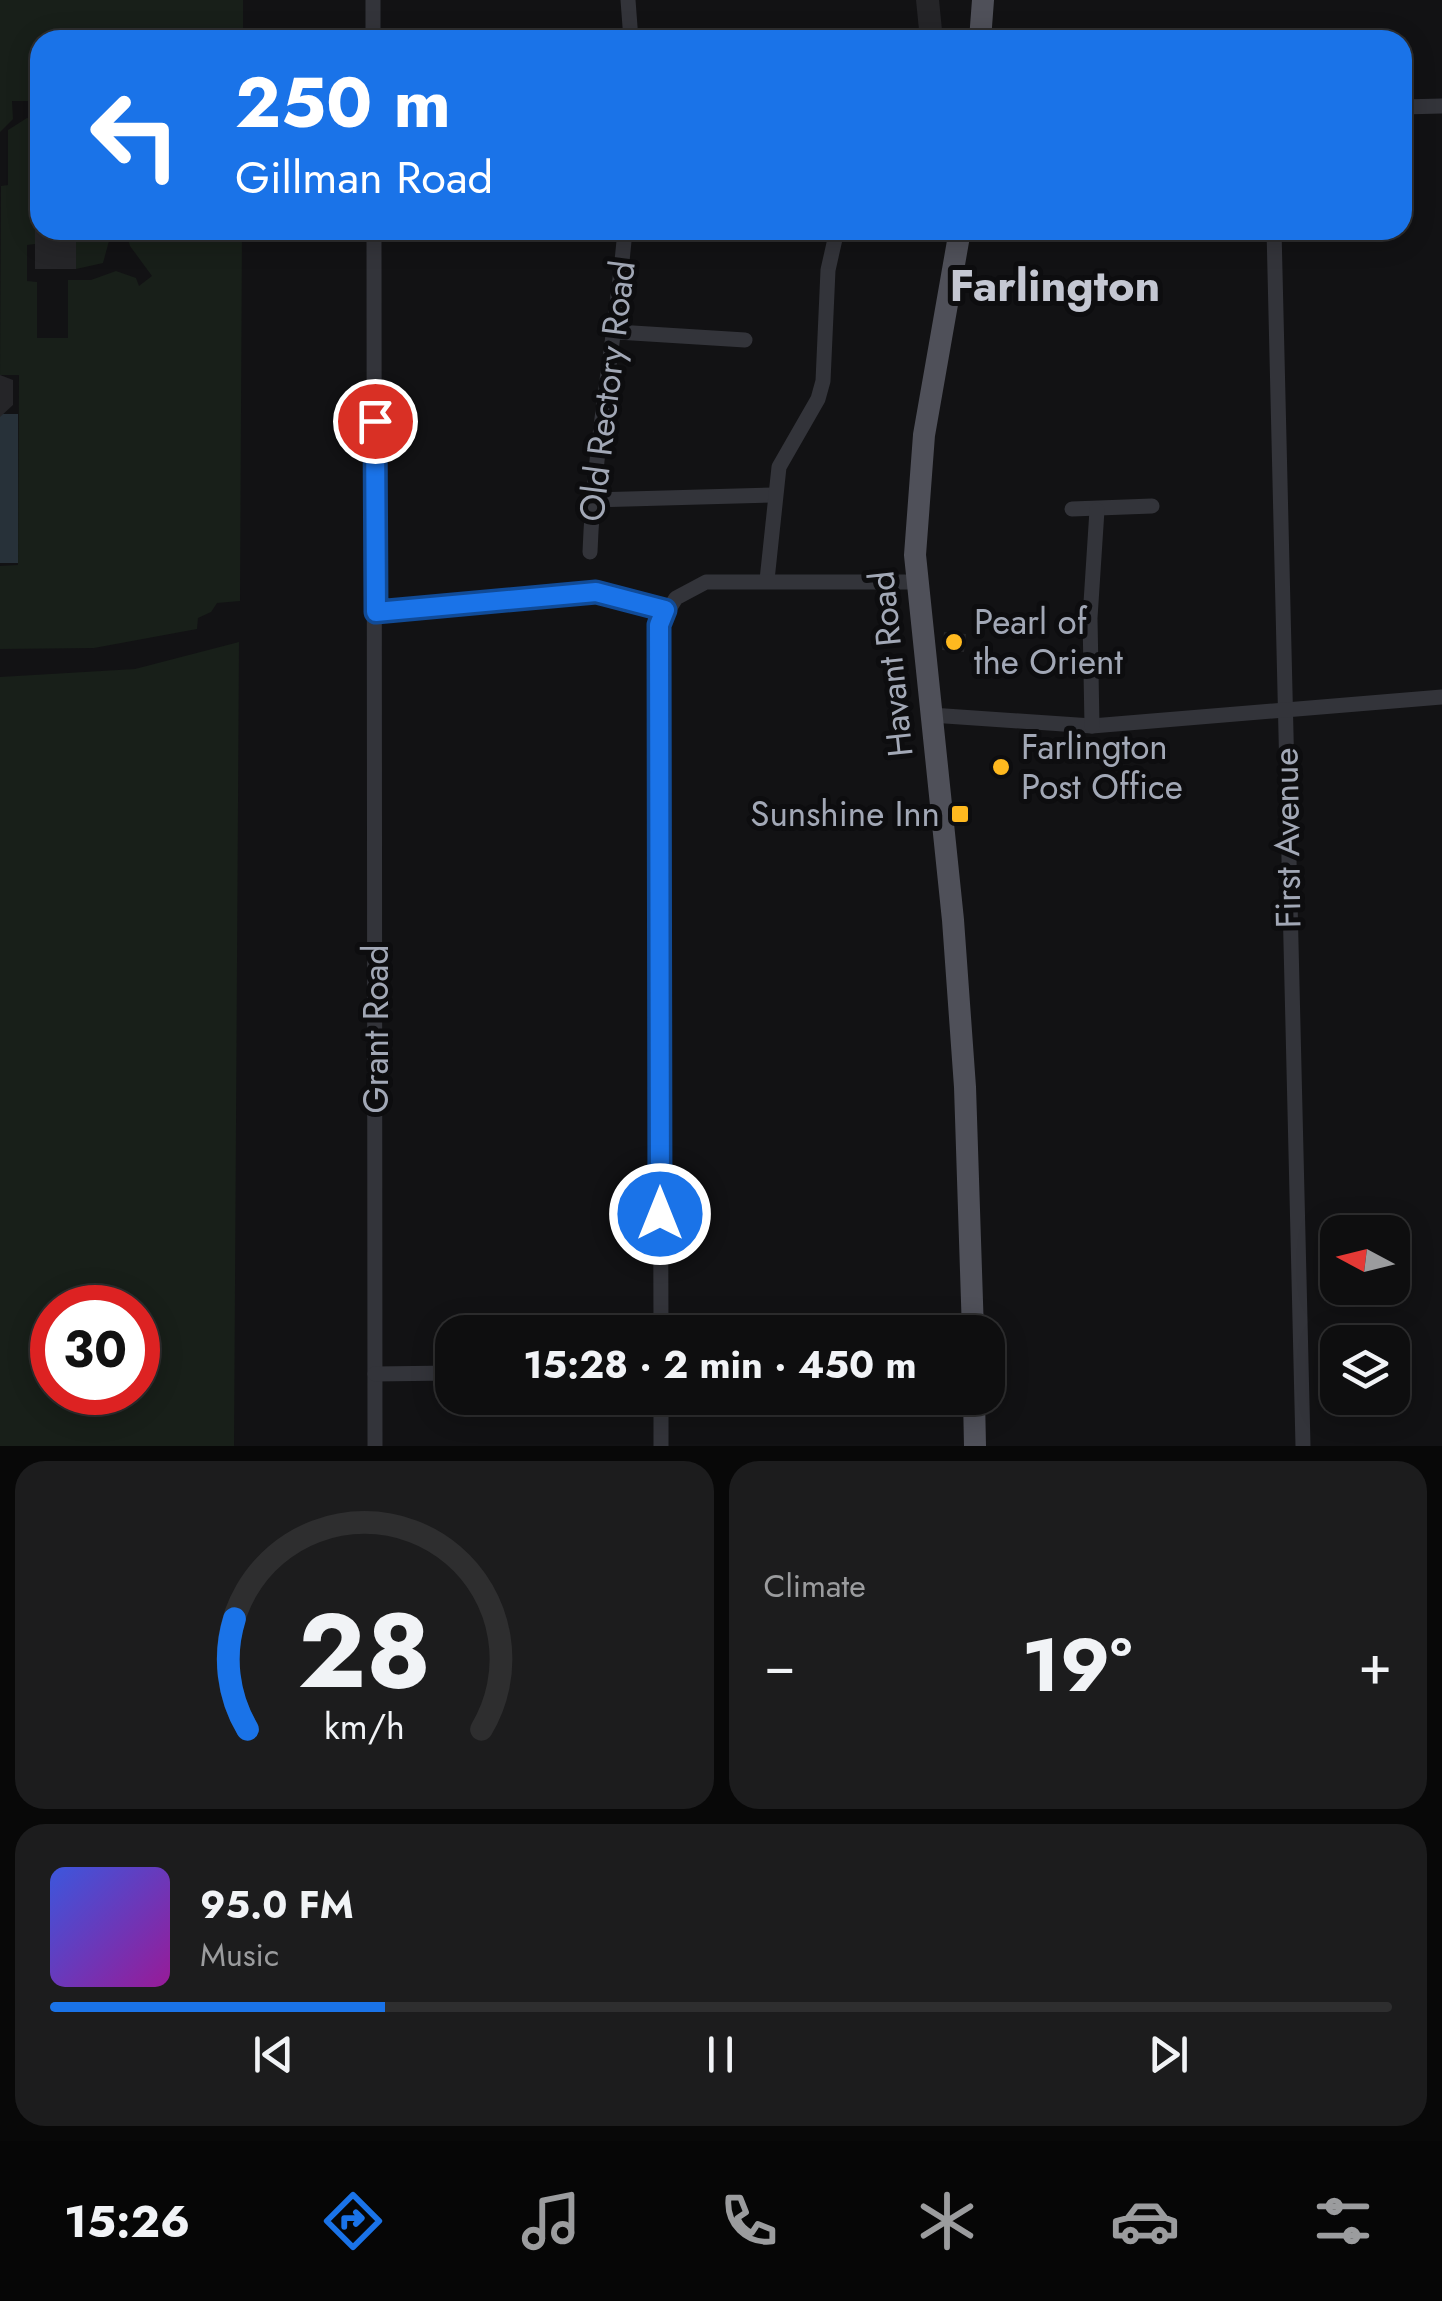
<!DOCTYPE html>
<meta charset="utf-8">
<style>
:root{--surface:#0e0e0f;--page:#1c1c1d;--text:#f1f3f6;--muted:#9b9c9e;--line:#2e2e2f;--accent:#1a73e8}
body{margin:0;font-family:Jost,sans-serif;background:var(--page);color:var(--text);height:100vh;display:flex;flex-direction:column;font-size:38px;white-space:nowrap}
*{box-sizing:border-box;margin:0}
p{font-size:32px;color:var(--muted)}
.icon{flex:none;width:55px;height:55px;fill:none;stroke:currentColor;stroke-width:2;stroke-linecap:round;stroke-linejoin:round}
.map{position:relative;height:1446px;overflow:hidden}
.panel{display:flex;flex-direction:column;gap:15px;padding:15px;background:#080808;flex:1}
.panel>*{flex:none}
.banner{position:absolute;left:30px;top:30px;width:1382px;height:210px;border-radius:30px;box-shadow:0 5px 25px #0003,0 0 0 2px var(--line);background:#1a73e8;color:#fff;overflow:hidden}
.needle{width:65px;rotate:277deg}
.tools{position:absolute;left:1320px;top:1215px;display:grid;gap:20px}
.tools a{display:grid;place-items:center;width:90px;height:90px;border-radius:20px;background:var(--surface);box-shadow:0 5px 25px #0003,0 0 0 2px var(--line);font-size:50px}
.speed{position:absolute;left:30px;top:1285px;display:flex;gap:20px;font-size:50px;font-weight:700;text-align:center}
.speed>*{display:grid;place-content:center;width:130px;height:130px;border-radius:50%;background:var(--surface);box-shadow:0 5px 25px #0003,0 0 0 2px var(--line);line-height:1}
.speed .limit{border:15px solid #d22;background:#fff;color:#111}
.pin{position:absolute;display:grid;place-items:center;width:85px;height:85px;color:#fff;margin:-42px;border:5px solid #fff;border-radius:50%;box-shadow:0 2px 10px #0007}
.me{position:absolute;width:110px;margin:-55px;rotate:0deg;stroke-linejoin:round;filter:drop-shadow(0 0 8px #0008)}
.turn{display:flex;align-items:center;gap:35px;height:210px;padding:0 40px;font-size:45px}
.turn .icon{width:130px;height:130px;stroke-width:2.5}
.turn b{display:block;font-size:70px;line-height:85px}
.big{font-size:75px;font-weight:700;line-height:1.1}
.panel .card{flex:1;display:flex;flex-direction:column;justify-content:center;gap:15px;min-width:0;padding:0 35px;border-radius:30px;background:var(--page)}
.panel .dial{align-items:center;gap:0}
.dial svg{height:260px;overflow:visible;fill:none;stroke:var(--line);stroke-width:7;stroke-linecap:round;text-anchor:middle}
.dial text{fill:var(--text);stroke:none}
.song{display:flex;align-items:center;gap:30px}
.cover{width:120px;height:120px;border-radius:15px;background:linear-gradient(135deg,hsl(230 70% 55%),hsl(300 70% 35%))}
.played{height:10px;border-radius:5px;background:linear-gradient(90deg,var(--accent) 25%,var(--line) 25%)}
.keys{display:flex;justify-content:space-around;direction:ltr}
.heat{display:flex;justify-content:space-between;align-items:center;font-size:55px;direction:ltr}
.panel .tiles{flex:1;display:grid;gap:15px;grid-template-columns:1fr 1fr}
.card:last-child{grid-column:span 2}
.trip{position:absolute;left:435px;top:1315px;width:570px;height:100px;border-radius:30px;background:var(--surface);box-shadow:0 5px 25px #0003,0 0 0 2px var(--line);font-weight:700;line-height:100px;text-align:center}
.menu{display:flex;height:160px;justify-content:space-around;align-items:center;background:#060606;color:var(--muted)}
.menu .icon{width:70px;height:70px}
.menu .on{color:var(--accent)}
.menu b{font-size:45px;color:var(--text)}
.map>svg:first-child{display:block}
.green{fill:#181f19;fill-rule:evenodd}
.water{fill:#273139}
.building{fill:#252528}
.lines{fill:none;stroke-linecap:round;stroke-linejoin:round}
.street{stroke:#33343a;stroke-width:15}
.primary{stroke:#4f5059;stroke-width:22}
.route-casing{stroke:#114b97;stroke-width:25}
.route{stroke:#1a73e8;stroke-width:18}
.poi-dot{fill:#ffb91f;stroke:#0d0d0f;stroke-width:4}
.labels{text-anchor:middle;stroke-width:10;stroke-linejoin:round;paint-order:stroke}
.street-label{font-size:35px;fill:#a2a8b6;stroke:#0d0d0f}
.poi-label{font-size:35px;fill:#a2a8b6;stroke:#0d0d0f;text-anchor:start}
.district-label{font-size:45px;font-weight:bold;fill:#c4c7d2;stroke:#0d0d0f}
</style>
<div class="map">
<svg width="1442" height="1446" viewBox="0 0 1442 1446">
<rect width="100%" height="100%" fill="#121214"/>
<!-- green -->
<g class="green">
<path d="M 0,0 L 243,0 L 243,40 L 40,40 L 40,101 L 12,101 L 13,119 L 0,132 Z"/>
<path d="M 27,118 L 40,120 L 35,244 L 27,245 L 27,281 L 37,282 L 37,338 L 68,338 L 68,280 L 91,280 L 116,271 L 136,278 L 139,286 L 152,276 L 130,246 L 125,230 L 242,230 L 240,601 L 217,603 L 211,612 L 198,618 L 197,629 L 94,648 L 0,649 L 0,566 L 18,565 L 19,375 L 0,375 L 1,186 L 8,185 L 8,130 Z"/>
<path d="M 76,230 L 112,230 L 103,263 L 76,269 Z"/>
<path d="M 239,642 L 234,1446 L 0,1446 L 0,677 L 135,669 ZM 52,1308 L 138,1308 L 138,1392 L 52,1392 Z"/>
</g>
<!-- water -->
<rect class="water" x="0" y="414" width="18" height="149"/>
<!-- building -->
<g class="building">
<path d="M 916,0 L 939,0 L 943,40 L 920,40 Z"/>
<rect x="35" y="230" width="41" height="39"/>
<path d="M 0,375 L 13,380 L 13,405 L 0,417 Z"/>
<path d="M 944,632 L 966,634 L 964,652 L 942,650 Z"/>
</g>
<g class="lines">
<!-- street -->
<g class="street">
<path d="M 373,0 L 373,40"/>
<path d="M 628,0 L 631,40"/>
<path d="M 1402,107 L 1442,106"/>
<path d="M 374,230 L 375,1446"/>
<path d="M 1274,230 L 1303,1446"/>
<path d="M 617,332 L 745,340"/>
<path d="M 592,500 L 774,495"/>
<path d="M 1072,509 L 1152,506"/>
<path d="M 590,552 C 594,444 616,337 625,230"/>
<path d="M 767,580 L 779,467 L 818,399 L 823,381 L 828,270 L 837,230"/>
<path d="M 376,612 L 596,592 L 665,610"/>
<path d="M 931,715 L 1092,726 L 1442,697"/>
<path d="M 1092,726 L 1090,618 L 1097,510"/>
<path d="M 661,1332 L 659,625 L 676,598 L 706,582 L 916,582"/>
<path d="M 375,1374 L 452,1373"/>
<path d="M 661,1446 L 661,1398"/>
</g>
<!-- primary -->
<g class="primary">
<path d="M 980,40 L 983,0"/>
<path d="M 960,230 L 924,435 L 915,555 L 953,920 L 965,1087 L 973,1332"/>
<path d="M 974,1398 L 975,1446"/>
</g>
</g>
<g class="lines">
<defs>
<path id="route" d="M 375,421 L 376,612 L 596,592 L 665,610 L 659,625 L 660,1214"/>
</defs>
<!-- route casing -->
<use href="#route" class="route-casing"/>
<!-- route -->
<use href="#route" class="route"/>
</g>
<!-- markers -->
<g class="poi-dot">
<circle cx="954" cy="642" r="10"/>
<circle cx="1001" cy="767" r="10"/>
<rect x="950" y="804" width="20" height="20" rx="5"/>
</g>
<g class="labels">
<!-- street labels -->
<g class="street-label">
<text transform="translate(607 391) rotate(-83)" y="12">Old Rectory Road</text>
<text transform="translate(891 664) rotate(-96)" y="12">Havant Road</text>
<text transform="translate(1287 838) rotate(-91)" y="12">First Avenue</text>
<text transform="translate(376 1029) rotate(-90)" y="12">Grant Road</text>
</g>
<!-- poi labels -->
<g class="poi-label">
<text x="974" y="634">Pearl of<tspan x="974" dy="40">the Orient</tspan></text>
<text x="1021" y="759">Farlington<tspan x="1021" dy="40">Post Office</tspan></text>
<text x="940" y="826" text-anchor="end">Sunshine Inn</text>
</g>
<!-- district labels -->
<g class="district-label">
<text x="1055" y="301">Farlington</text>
</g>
</g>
</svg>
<div class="tools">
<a><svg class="needle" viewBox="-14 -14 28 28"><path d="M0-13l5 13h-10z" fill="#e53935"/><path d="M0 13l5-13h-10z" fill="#9b9c9e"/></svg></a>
<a><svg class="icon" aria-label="layers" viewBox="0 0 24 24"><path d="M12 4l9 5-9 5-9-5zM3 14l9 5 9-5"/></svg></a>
</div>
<div class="speed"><div class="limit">30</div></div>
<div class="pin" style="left:375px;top:421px;background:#d93025"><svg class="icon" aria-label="arrive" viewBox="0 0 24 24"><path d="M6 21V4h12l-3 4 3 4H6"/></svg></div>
<svg class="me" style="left:660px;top:1214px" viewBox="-20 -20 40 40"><circle r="17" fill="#1a73e8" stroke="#fff" stroke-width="3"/><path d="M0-11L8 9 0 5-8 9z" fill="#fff"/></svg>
<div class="trip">15:28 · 2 min · 450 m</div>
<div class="banner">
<div class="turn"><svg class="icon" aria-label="left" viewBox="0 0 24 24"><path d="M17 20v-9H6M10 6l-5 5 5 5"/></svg><div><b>250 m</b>Gillman Road</div></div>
</div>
</div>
<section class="panel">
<div class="tiles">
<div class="card dial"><svg viewBox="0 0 100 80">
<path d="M14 69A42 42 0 1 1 86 69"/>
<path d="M14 69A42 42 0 0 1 10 35" stroke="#1a73e8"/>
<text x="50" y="56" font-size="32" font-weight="700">28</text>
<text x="50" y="72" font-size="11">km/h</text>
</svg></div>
<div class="card"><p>Climate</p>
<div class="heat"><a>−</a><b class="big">19°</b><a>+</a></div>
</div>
<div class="card">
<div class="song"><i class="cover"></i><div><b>95.0 FM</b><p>Music</p></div></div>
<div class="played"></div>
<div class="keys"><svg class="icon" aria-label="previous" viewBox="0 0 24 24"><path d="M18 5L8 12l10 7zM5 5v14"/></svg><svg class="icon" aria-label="pause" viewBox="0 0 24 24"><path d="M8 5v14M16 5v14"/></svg><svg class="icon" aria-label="next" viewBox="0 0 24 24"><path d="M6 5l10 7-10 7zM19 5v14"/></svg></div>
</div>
</div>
</section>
<nav class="menu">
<b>15:26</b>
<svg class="icon on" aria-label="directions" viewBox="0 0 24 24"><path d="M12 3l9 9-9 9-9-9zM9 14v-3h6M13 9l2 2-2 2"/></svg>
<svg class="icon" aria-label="music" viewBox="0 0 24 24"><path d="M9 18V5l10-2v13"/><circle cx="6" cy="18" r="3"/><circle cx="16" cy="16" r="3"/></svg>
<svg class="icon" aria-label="phone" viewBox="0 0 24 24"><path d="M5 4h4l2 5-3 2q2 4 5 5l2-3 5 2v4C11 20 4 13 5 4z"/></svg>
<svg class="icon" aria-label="climate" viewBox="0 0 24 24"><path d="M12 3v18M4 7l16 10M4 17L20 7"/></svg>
<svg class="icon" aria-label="car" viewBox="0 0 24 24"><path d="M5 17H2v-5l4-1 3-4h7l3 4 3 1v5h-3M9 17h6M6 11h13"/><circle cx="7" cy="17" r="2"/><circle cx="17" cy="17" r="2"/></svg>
<svg class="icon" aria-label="filters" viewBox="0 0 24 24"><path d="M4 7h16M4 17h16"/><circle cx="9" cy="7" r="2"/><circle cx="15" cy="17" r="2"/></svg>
</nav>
